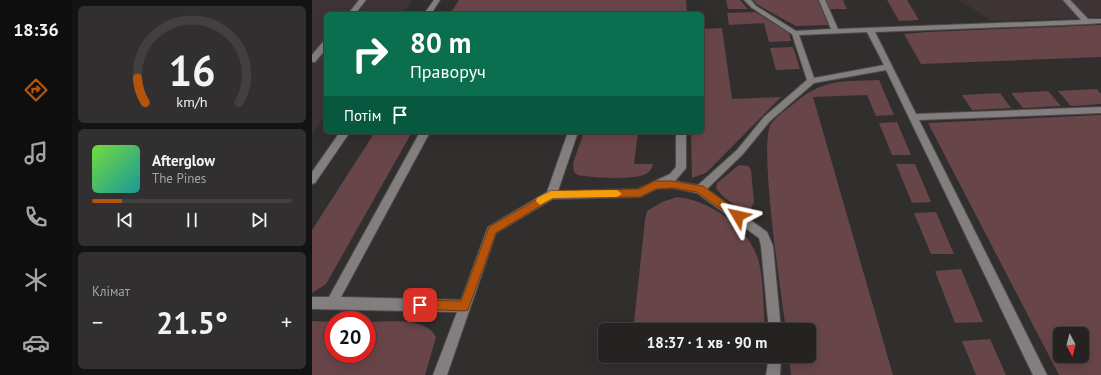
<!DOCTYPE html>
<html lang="uk">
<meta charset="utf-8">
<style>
:root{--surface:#252222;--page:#312f2f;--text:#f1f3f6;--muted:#a3a4a5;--line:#423f40;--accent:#b45309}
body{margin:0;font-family:"PT Sans",sans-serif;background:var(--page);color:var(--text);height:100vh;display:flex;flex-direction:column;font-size:15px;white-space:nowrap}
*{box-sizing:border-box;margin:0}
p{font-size:13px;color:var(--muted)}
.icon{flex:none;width:22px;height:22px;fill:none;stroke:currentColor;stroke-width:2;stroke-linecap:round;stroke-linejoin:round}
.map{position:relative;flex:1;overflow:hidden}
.panel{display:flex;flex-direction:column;gap:6px;padding:6px;background:#141313;width:240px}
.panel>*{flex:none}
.top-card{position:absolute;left:12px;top:12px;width:380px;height:122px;border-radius:6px;box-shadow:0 4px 16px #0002,0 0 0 1px var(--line);background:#0b6e4f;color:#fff;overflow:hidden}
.needle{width:26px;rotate:173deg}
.tools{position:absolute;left:741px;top:327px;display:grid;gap:8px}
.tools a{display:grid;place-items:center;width:36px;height:36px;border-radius:6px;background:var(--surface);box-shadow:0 4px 16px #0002,0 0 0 1px var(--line);font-size:20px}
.speed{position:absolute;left:12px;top:311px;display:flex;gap:8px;font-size:20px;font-weight:700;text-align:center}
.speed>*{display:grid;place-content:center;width:52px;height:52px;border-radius:50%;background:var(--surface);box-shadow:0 4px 16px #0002,0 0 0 1px var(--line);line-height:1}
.speed .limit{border:6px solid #d22;background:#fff;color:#111}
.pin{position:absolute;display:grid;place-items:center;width:34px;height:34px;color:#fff;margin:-17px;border-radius:8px;box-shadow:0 2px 6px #0006}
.me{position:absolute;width:44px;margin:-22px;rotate:306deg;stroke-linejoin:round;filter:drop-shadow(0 0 3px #0008)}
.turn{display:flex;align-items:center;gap:14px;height:84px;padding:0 20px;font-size:18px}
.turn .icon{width:52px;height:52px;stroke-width:2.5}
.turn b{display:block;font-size:28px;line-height:34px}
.then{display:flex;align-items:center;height:38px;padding:0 20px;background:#0003;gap:8px;font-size:15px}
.big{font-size:30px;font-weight:800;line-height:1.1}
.panel .widget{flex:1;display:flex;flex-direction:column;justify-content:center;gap:6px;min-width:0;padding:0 14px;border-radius:6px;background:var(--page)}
.panel .dial{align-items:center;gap:0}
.dial svg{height:104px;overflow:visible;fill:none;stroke:var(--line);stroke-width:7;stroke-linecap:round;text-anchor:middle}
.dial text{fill:var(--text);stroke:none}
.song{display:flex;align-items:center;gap:12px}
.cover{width:48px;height:48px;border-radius:6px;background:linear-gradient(135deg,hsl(100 70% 55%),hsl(180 70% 35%))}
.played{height:4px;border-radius:2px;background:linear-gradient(90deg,var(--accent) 15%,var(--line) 15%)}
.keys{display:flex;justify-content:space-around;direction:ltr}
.heat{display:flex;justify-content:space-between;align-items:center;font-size:22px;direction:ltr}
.trip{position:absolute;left:286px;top:323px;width:218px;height:40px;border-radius:6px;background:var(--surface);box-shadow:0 4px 16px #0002,0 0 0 1px var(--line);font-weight:800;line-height:40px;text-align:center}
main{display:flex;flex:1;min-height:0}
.menu{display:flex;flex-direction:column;width:72px;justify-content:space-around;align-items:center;background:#0f0e0e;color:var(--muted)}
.menu .icon{width:28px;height:28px}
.menu .current{color:var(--accent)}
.menu b{font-size:18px;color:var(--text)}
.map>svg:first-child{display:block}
.built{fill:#3f3435}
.green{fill:#684549;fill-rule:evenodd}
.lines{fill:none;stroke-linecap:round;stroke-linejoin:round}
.service-casing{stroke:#4e4b4c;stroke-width:2}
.tertiary-casing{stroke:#4e4b4c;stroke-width:2}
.service{fill:#837f7f;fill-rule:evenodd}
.tertiary{fill:#837f7f;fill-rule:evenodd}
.route{fill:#b45309;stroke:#753606}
.slow{fill:#f59e0b}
</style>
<main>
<nav class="menu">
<b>18:36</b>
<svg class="icon current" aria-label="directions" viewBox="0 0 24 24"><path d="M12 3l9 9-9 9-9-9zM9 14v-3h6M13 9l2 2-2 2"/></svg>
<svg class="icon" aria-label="music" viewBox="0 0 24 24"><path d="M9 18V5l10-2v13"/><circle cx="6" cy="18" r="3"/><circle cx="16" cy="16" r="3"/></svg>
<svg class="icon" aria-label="phone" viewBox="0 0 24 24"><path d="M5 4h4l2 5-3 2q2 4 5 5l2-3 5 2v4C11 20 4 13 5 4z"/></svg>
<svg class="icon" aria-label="climate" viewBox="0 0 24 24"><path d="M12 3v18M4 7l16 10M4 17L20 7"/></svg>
<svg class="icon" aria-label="car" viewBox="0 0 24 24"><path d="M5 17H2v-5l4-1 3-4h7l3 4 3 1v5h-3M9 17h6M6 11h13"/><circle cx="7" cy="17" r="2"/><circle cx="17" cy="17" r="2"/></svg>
</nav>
<section class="panel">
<div class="widget dial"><svg viewBox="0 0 100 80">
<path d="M14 69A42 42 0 1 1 86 69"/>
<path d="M14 69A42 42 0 0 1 8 50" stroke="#b45309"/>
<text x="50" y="56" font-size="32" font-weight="700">16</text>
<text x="50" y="72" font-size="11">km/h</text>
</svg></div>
<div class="widget">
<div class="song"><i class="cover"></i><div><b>Afterglow</b><p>The Pines</p></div></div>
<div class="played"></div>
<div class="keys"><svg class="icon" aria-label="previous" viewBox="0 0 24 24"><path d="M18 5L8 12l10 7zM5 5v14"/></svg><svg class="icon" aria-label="pause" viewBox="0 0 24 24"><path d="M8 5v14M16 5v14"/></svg><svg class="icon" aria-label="next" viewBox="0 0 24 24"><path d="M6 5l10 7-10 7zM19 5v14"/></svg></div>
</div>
<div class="widget"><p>Клімат</p>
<div class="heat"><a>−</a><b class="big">21.5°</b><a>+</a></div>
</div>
</section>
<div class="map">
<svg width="789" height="375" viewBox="0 0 789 375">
<rect width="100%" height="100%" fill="#312e2e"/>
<!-- built -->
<g class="built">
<path d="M 2,0 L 101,0 L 90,14 L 14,14 L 14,115 L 0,134 L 0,2 Z"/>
<path d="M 647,0 L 789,0 L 789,17 L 680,21 Z"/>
</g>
<!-- green -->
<g class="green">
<path d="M 147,0 L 374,0 L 375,14 L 138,14 Z"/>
<path d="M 414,0 L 428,0 L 436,9 L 416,9 Z"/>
<path d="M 441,0 L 506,0 L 516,25 L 484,26 L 446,5 Z"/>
<path d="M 514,0 L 531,0 L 535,9 L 518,9 Z"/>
<path d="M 575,0 L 595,0 L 607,20 L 587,21 Z"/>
<path d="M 443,12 L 477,33 L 479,41 L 457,42 L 452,23 L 417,25 L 415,13 Z"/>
<path d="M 789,25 L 789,57 L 609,64 L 592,34 L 616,32 Z"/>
<path d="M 410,28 L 420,99 L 469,97 L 394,173 L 380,178 L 379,132 L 390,132 L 390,29 Z"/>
<path d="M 481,47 L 488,69 L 464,70 L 458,48 Z"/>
<path d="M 567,80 L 582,115 L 564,116 L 555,95 L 501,97 L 581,375 L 479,375 L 477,356 L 497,356 L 497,330 L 474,330 C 470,299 446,143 459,124 C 464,117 472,111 479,106 C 511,78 527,82 567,80 Z"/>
<path d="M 785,89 L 789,94 L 789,104 L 759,106 L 746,91 Z"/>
<path d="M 736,91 L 749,106 L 711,108 L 699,93 Z"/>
<path d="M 688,93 L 699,108 L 660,110 L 650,95 Z"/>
<path d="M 789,115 L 789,375 L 747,375 L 616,123 ZM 748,334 L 770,334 L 770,356 L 748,356 Z"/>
<path d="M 585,122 L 599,155 L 580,155 L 567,123 Z"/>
<path d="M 63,132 L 100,132 L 14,284 L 0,293 L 0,230 Z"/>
<path d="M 272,132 L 326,132 L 322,164 L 341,164 C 340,168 338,172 334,174 C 323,180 279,178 266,175 L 262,172 L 261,163 Z"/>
<path d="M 584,164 L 603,164 L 619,202 L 600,203 Z"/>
<path d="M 427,165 L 436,166 L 439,170 L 442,202 L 439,209 C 426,211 411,198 404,188 L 405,183 Z"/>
<path d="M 365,197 C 400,201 437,227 447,262 C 452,284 451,308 453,330 L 326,330 L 326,323 L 322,323 L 333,220 L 335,211 L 350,202 Z"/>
<path d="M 624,212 L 642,254 L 619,254 L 602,213 Z"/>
<path d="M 649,269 L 671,322 L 643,323 L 623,271 Z"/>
<path d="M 0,321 L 21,322 L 21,354 L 55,354 L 55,322 C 75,322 114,316 124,337 L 113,375 L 0,375 Z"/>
<path d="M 678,339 L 694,375 L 664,375 L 650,341 Z"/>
</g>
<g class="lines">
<defs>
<g id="service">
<path d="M 47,0 L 54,0 L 43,14 L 36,14 Z"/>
<path d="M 432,0 L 439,0 L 444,6 L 484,31 L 519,29 L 507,0 L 513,0 L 526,29 L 769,20 L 751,0 L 758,0 L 776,19 L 789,19 L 789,23 L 775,24 L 563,32 L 604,114 L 789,107 L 789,113 L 607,120 L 735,375 L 721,375 L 574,70 L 502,83 L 458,121 L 431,154 L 395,189 L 455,232 L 461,246 L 469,330 L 457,330 L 449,246 L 447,238 L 385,193 L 360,188 L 344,189 L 328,197 L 241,199 L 184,233 L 135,375 L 121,375 L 145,312 L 0,309 L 0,297 L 17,297 L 108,132 L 118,132 L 29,297 L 149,300 L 176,227 L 235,192 L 256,132 L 266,132 L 246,191 L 326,189 L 358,174 L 364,167 L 364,132 L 374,132 L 374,168 L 363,181 L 386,185 L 425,150 L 452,117 L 495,80 L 480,34 L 440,8 ZM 555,32 L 572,65 L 502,78 L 487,35 Z"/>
<path d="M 11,42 L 14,42 L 14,49 L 3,62 L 0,62 L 0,55 Z"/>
<path d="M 457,356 L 469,356 L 468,375 L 454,375 Z"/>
</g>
<g id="tertiary">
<path d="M 122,0 L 128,0 L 119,14 L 112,14 Z"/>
<path d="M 28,132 L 38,132 L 3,183 L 0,184 L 0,172 Z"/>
</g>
</defs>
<!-- service casing -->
<use href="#service" class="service-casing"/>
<!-- tertiary casing -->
<use href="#tertiary" class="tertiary-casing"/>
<!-- service -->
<use href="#service" class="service"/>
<!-- tertiary -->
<use href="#tertiary" class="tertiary"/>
</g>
<!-- route -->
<path class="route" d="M 342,181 L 360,181 L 391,186 L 429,213 L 431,216 L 426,220 L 423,219 L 385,192 L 360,188 L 344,189 L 328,197 L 241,198 L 184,233 L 156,310 L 152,311 L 104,309 L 103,305 L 104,302 L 108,300 L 149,301 L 177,227 L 239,191 L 327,189 Z"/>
<!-- slow -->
<path class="slow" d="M 305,190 L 310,194 L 305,197 L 241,198 L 228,205 L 224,201 L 225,198 L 239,191 Z"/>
</svg>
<div class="tools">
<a><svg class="needle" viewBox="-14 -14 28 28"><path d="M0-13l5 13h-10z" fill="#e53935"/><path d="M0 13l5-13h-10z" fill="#a3a4a5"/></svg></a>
</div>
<div class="speed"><div class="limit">20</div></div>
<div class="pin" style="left:108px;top:305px;background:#d93025"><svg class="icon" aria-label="arrive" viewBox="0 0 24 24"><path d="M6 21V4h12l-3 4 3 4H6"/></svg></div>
<svg class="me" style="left:426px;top:216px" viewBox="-20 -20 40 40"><path d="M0-17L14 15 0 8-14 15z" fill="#b45309" stroke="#fff" stroke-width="4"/></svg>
<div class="trip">18:37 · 1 хв · 90 m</div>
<div class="top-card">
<div class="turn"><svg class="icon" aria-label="right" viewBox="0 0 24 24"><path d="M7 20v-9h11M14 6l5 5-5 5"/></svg><div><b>80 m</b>Праворуч</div></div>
<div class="then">Потім<svg class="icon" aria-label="arrive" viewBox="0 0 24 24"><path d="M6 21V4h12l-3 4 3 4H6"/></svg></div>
</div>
</div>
</main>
